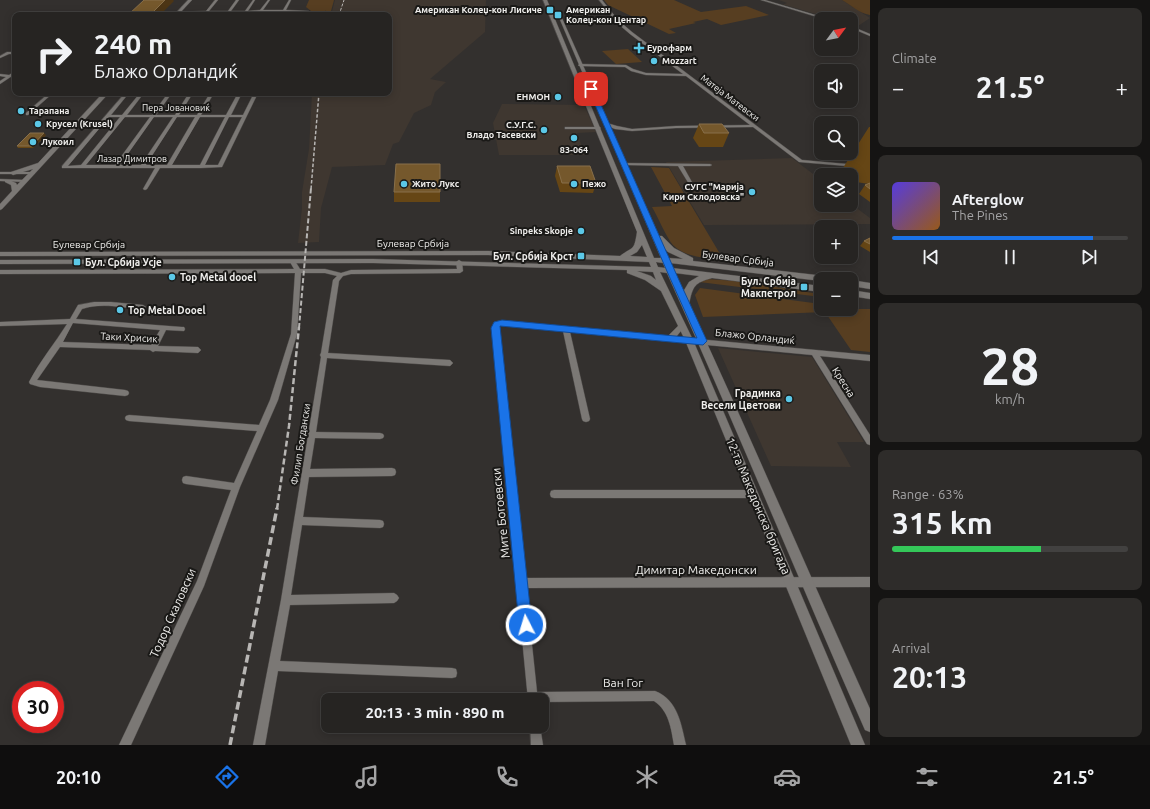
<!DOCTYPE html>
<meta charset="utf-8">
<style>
:root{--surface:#262422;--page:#2e2c2a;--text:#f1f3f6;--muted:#a4a4a5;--line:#424140;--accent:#1a73e8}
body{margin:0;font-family:Ubuntu,sans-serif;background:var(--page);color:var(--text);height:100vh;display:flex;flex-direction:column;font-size:15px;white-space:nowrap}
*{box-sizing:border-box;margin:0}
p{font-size:13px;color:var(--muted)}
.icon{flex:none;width:22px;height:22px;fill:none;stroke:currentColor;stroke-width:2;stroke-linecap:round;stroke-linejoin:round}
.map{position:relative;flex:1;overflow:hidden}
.details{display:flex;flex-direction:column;gap:8px;padding:8px;background:#151413;width:280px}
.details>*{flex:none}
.top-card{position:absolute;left:12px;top:12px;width:380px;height:84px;border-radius:8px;box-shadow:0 2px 10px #0003,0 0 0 1px var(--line);background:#262422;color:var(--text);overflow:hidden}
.needle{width:26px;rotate:58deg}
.tools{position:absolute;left:814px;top:12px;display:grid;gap:8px}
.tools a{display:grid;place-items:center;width:44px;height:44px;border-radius:8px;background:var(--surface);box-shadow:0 2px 10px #0003,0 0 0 1px var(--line);font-size:20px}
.speed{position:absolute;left:12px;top:681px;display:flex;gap:8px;font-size:20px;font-weight:700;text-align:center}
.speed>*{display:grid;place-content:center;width:52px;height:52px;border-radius:50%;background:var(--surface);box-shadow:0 2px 10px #0003,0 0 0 1px var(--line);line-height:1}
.speed .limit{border:6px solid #d22;background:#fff;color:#111}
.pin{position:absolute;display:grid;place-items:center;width:34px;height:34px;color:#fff;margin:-17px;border-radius:8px;box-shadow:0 2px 6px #0006}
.me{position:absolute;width:44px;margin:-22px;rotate:355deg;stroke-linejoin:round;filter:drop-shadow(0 0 3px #0008)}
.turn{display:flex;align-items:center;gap:14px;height:84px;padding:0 16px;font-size:18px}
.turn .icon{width:52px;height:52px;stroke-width:2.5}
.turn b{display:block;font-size:28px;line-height:34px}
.big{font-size:30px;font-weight:600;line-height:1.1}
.details .tile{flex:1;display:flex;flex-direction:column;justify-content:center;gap:6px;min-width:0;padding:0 14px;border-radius:8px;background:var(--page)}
.details .dial{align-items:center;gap:0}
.dial b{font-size:52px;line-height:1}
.song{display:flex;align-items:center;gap:12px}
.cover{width:48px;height:48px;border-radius:6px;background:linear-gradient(135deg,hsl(250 70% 55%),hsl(30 70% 35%))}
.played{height:4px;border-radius:2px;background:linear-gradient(90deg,var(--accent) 85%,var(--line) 85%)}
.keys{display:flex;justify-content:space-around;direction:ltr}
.heat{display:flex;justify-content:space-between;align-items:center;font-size:22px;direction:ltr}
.charge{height:6px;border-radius:3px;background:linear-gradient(90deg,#34c759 63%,var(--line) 0)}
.trip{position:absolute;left:321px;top:693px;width:228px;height:40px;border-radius:8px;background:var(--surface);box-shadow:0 2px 10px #0003,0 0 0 1px var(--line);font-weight:600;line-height:40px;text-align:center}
.tab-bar{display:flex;height:64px;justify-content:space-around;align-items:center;background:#0f0e0e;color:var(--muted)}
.tab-bar .icon{width:28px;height:28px}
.tab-bar .current{color:var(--accent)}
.tab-bar b{font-size:18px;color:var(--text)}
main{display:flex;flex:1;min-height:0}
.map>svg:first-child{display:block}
.built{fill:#3f3730}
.green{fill:#573e21}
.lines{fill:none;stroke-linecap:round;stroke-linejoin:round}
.minor-casing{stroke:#4e4b49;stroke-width:1}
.tertiary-casing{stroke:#4e4b49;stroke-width:1}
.minor{fill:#7b7875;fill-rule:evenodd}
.tertiary{fill:#7b7875;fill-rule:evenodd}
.rail-far4{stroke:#b8b6b4;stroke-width:1;stroke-dasharray:3 1.5;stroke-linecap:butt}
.rail-far3{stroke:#b8b6b4;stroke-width:1.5;stroke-dasharray:3.5 2;stroke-linecap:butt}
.rail-far2{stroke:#b8b6b4;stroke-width:2;stroke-dasharray:5 2.5;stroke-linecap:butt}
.rail-far1{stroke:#b8b6b4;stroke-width:2.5;stroke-dasharray:6 3;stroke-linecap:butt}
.rail{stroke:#b8b6b4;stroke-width:3.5;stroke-dasharray:8 4;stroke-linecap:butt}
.wall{fill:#664615}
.shaded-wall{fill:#4c3515}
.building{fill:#75582c;stroke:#886f4a}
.route{fill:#1a73e8;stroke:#114b97}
.poi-dot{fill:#5bc8e7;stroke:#1a1917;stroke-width:1.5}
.labels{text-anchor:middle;stroke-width:4;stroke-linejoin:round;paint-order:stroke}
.far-poi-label{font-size:9px;font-weight:bold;fill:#efeeec;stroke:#1a1917;text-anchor:start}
.far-street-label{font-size:9px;fill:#efeeec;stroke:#1a1917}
.street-label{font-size:10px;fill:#efeeec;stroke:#1a1917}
.poi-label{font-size:10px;font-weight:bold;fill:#efeeec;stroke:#1a1917;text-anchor:end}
.near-street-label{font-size:12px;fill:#efeeec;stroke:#1a1917}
</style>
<main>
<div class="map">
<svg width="870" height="745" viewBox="0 0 870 745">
<rect width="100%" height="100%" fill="#33302e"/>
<!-- built -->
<g class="built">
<path d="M 335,0 L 486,0 L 485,32 L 430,79 L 446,82 L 435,92 L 431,105 L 414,113 L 399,142 L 393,144 L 385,165 L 332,167 L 321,208 L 319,242 L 298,243 L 302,208 L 302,192 L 309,149 L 312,93 L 389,93 L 389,15 L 331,15 Z"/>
<path d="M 779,0 L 842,0 L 870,18 L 858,26 L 851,24 L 851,19 L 833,19 L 785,5 L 782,5 L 787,3 Z"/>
<path d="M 502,104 L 584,105 L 596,132 L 577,133 L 585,155 L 499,155 L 493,123 Z"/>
<path d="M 792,158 L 821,180 L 821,205 L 851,205 L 851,204 L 870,218 L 870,224 L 704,225 L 666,162 Z"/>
<path d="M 718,348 L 812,357 L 864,442 L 837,442 L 851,467 L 771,466 Z"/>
</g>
<!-- green -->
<g class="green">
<path d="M 309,0 L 334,0 L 330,15 L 325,15 L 326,10 L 323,15 L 310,15 L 311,11 L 306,7 Z"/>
<path d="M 604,0 L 674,0 L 701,12 L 746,6 L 769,15 L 721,25 L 707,19 L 693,22 L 696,23 L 669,29 L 676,33 L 669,34 L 608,5 Z"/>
<path d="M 842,0 L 870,0 L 870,15 C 859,13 852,6 842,0 Z"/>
<path d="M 628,49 L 642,62 L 616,64 L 602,51 Z"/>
<path d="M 651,167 L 669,168 L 723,259 C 707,258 686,258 673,245 C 666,237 658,217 652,207 L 672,206 Z"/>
<path d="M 706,279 L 738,281 L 819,294 L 821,292 L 821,297 L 699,282 Z"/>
<path d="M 700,288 L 821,304 L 821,309 L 870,309 L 870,352 L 851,350 L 825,312 L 703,317 L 695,295 Z"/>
</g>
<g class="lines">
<defs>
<g id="minor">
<path d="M 215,0 L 218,0 L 209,11 L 228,11 L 236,0 L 239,0 L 231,11 L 245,11 L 253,0 L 255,0 L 248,11 L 260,10 L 268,0 L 270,0 L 263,10 L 283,10 L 289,0 L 291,0 L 286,10 L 309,11 L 308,15 L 304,15 L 305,12 L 285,12 L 283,15 L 281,14 L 282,12 L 262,12 L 260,14 L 259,12 L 247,12 L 245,14 L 244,12 L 208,13 L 206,14 L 205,13 L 179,13 L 177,12 L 206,11 Z"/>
<path d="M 599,0 L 602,0 L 618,20 L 632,32 L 802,160 L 870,166 L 870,168 L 799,162 L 753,127 L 676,128 L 632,131 L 615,129 L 605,125 L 605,123 L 607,123 L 617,126 L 632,129 L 676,126 L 750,125 L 686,76 L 646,75 L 631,71 L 625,67 L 579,66 L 578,65 L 580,64 L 626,65 L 633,69 L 646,73 L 683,74 L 630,34 L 616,22 Z"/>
<path d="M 761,0 L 765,0 L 829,19 L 824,19 Z"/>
<path d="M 851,26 L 870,34 L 870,36 L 851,28 Z"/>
<path d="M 7,52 L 15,52 L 15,54 L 9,54 L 0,58 L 0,56 Z"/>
<path d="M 15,71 L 15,74 L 0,84 L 0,81 L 6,77 L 0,76 L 0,74 L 9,75 Z"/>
<path d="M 49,93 L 53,93 L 28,115 L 26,115 L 26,113 Z"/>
<path d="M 125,93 L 129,93 L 111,115 L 122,115 L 140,93 L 144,93 L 127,115 L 152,115 L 168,93 L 172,93 L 156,115 L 175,115 L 189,93 L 193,93 L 179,115 L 197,115 L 210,93 L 214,93 L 201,115 L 226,115 L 238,93 L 242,93 L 231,115 L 243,115 L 254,93 L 258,93 L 222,167 L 201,168 L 160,168 L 147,189 L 145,190 L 143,189 L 155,168 L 62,168 L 62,166 ZM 109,117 L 120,117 L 81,165 L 68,166 ZM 125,117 L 150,117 L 115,165 L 86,165 ZM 154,117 L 173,117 L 141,165 L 120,165 ZM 177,117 L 195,117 L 167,165 L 146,165 ZM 200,117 L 225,117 L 200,165 L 172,165 ZM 229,117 L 242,117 L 218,165 L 205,165 Z"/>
<path d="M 565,127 L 599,127 L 601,128 L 599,129 L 565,129 Z"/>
<path d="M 622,163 L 710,164 L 712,165 L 710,166 L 683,166 L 693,184 L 691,185 L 689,184 L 678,166 L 624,165 L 622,164 Z"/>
<path d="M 0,172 L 33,172 L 35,173 L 33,174 L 0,174 Z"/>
<path d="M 0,179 L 25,180 L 27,181 L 25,182 L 0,181 Z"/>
<path d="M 293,260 L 295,261 L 300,269 L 325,269 L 341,273 L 351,270 L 457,269 L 456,262 L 459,260 L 462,262 L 463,271 L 460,273 L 351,274 L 343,276 L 339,281 L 328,353 L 450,360 L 453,363 L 450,366 L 327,358 L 316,432 L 380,433 L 383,434 L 384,436 L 383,438 L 380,439 L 315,438 L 310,469 L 392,468 L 395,469 L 396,472 L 395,475 L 392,476 L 309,477 L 303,517 L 380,520 L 383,521 L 384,524 L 383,527 L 380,528 L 302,525 L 291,595 L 394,593 L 397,595 L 399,598 L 397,601 L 394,603 L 290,605 L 280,661 L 452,668 L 456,669 L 457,673 L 456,677 L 452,678 L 278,671 L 265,745 L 253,745 L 281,600 L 321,357 L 320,355 L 321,353 L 333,280 L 337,276 L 325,273 L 301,273 L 297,334 L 278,400 L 240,487 L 204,586 L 131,745 L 119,745 L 197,581 L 231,490 L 186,484 L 183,483 L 182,480 L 183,477 L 186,476 L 234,483 L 257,431 L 129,421 L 126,420 L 125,418 L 126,416 L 129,415 L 259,425 L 270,400 L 291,334 L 295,273 L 0,274 L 0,270 L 294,269 L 290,262 Z"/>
<path d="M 94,302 L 111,302 L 143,305 L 146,307 L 143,309 C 124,308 101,302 82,309 L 76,319 L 182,327 L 184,327 L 185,329 L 184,331 L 166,330 L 158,346 L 198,347 L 201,350 L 198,353 L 155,351 L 153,352 L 150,350 L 60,347 L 37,380 L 125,390 L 128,391 L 129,393 L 128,395 L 125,396 L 40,387 L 30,384 L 29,382 C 40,361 55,343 67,324 L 0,326 L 0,322 L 70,319 L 78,305 ZM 73,323 L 160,330 L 151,345 L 63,342 Z"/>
<path d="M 502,321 L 668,336 L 680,324 L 682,324 L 685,326 L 676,337 L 870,355 L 870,361 L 820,356 L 870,435 L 870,445 L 867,444 L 812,355 L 570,332 L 590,419 L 589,421 L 586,422 L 583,421 L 582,419 L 563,331 L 502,325 L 499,326 L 498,328 L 525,578 L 870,577 L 870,587 L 526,588 L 537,692 L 655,691 C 678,700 681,724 686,745 L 674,745 C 671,728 669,711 654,701 L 542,702 L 542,700 L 528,700 L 492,328 L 495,322 Z"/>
<path d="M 554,490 L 753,490 L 756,491 L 757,494 L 756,497 L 753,498 L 554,498 L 551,497 L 550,494 L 551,491 Z"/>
<path d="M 530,726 L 540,726 L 543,745 L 531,745 Z"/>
</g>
<g id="tertiary">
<path d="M 188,0 L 192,0 L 178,15 L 174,15 Z"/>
<path d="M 543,0 L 547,0 L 654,258 L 661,258 L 558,15 L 561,16 L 659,236 L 662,236 L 674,248 L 693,258 L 693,261 L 825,276 L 829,279 L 821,279 L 821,281 L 670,263 L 672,268 L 821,286 L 821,292 L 712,278 C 694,283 693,286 689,304 C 751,438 809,574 870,709 L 870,732 L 865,730 C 798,578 735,424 667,273 L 660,272 L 693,340 L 865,745 L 851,745 L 685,340 L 661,291 L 645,280 L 627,273 L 627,270 L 373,263 L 0,264 L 0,260 L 373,259 L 651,267 L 649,262 L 488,255 L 0,256 L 0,252 L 488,251 L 620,256 C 633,246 634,252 637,232 ZM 642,245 L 647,257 L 630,256 L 637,252 ZM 663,247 L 668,252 L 683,259 L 668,258 ZM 656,262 L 663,263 L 665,268 L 658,267 ZM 637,271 L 653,272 L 656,280 L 651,276 ZM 675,273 L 699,276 L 689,282 L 683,292 Z"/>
<path d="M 103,93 L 109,93 L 17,193 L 2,209 L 0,210 L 0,204 L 12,191 L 11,185 L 5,182 L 5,180 L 9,180 L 16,183 L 17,185 L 33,169 L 13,175 L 10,173 L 11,172 L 38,163 Z"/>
<path d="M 851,280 L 870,283 L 870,289 L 851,286 Z"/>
<path d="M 851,290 L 870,293 L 870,299 L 851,296 Z"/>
</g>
</defs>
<!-- minor casing -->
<use href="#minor" class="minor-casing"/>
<!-- tertiary casing -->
<use href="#tertiary" class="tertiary-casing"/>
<!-- minor -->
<use href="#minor" class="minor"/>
<!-- tertiary -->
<use href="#tertiary" class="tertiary"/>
<!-- rail-far4 -->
<path class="rail-far4" d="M 339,15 L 344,0"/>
<!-- rail-far3 -->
<path class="rail-far3" d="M 311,189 L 319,93"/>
<!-- rail-far2 -->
<path class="rail-far2" d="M 299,328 L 311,188"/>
<!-- rail-far1 -->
<path class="rail-far1" d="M 277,509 L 289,426 L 299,327"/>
<!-- rail -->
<path class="rail" d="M 230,745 L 277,508"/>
</g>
<!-- wall -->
<g class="wall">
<path d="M 699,124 L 729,133 L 723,147 L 699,147 L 693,138 Z"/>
<path d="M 869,127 L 870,127 L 870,202 L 859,194 L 865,185 L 869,184 L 856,182 L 851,180 L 851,175 L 844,175 L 841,171 Z"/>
<path d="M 46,135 L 33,148 L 18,148 L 17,146 Z"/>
<path d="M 557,166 L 596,183 L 593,193 L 560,192 L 555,176 Z"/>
<rect x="394" y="192" width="46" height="10"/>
<path d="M 870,238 L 870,252 L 860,246 L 864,241 Z"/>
</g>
<!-- shaded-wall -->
<g class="shaded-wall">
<path d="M 165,0 L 173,0 L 174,1 L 160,15 L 150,15 Z"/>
<path d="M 44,133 L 46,135 L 33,148 L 32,146 Z"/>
</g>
<!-- building -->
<g class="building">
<path d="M 144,0 L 165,0 L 150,15 L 128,15 Z"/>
<path d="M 699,124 L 722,124 L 729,133 L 704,133 Z"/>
<path d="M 30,133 L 44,133 L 32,146 L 17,146 Z"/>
<path d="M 396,164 L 440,164 L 440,192 L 394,192 Z"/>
<path d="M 557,166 L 590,166 L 596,183 L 562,183 Z"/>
<path d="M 870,183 L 870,189 L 865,185 Z"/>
<path d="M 870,238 L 870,244 L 864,241 Z"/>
</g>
<!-- route -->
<path class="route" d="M 591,88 L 594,89 C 632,173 668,258 707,341 L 703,345 L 500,326 L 532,625 L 530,630 L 526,632 L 521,630 L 519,625 L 491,328 L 494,322 L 502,320 L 697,338 C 659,256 625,172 588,89 Z"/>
<!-- markers -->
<g class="poi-dot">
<rect x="546" y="6" width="8" height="8" rx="2"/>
<rect x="554" y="11" width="8" height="8" rx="2"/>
<path d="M637 42h4v4h4v4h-4v4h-4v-4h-4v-4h4z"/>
<circle cx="654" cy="61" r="4"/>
<circle cx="558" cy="97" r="4"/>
<circle cx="21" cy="111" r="4"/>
<circle cx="38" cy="124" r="4"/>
<circle cx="544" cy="130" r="4"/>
<circle cx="574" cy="138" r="4"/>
<circle cx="33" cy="142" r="4"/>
<circle cx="404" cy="184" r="4"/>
<circle cx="574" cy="184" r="4"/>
<circle cx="752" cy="192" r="4"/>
<circle cx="581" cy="231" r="4"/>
<rect x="577" y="252" width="8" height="8" rx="2"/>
<rect x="73" y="258" width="8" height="8" rx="2"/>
<circle cx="172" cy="277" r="4"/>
<rect x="800" y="283" width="8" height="8" rx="2"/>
<circle cx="120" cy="310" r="4"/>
<circle cx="789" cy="399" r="4"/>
</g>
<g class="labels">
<!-- far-poi labels -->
<g class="far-poi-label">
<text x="542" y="13" text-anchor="end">Американ Колеџ-кон Лисиче</text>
<text x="566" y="13">Американ<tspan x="566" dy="10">Колеџ-кон Центар</tspan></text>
<text x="647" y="51">Еурофарм</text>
<text x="662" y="64">Mozzart</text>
<text x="550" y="100" text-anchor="end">ЕНМОН</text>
<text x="29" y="114">Тарапана</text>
<text x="46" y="127">Крусел (Krusel)</text>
<text x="536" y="128" text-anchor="end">С.У.Г.С.<tspan x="536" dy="10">Владо Тасевски</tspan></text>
<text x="41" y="145">Лукоил</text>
<text x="574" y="153" text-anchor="middle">83-064</text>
<text x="412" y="187">Жито Лукс</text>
<text x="582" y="187">Пежо</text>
<text x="744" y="190" text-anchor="end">СУГС "Марија<tspan x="744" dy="10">Кири Склодовска"</tspan></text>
<text x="573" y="234" text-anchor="end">Sinpeks Skopje</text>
</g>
<!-- far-street labels -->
<g class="far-street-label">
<text transform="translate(730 98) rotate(37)" y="3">Матеја Матевски</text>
<text x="176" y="111">Пера Јовановиќ</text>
<text x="132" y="162">Лазар Димитров</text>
</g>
<!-- street labels -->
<g class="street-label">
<text x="413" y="247">Булевар Србија</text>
<text x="89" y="248">Булевар Србија</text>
<text transform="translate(738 258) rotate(7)" y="4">Булевар Србија</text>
<text transform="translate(755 336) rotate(6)" y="4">Блажо Орландиќ</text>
<text transform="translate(129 337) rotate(3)" y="4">Таки Хрисик</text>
<text transform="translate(844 382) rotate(58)" y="4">Кресна</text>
<text transform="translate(300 444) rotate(-81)" y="4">Филип Богдански</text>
</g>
<!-- poi labels -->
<g class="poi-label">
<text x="573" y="260">Бул. Србија Крст</text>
<text x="85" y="266" text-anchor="start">Бул. Србија Усје</text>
<text x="180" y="281" text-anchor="start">Top Metal dooel</text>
<text x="796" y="285">Бул. Србија<tspan x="796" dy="12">Макпетрол</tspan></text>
<text x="128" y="314" text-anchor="start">Top Metal Dooel</text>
<text x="781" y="397">Градинка<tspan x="781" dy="12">Весели Цветови</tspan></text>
</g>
<!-- near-street labels -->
<g class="near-street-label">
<text transform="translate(758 506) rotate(67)" y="4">12-та Македонска бригада</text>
<text transform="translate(501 513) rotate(-96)" y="4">Мите Богоевски</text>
<text x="696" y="574">Димитар Македонски</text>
<text transform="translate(173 613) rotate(-66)" y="4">Тодор Скаловски</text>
<text x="623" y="687">Ван Гог</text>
</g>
</g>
</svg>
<div class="tools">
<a><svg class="needle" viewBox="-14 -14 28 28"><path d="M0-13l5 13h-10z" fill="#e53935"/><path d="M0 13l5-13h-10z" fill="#a4a4a5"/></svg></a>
<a><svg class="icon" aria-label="sound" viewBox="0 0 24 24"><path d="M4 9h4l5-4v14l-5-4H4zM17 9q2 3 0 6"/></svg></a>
<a><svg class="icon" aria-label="search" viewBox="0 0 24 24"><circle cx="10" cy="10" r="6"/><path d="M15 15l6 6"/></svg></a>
<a><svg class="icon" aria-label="layers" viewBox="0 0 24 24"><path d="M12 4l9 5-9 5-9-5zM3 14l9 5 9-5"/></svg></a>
<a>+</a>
<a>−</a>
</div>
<div class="speed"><div class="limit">30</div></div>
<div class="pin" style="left:591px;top:89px;background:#d93025"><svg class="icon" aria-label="arrive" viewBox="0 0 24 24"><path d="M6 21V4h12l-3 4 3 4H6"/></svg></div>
<svg class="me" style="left:526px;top:625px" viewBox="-20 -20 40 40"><circle r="17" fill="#1a73e8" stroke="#fff" stroke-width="3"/><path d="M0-11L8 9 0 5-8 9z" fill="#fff"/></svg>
<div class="trip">20:13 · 3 min · 890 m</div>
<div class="top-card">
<div class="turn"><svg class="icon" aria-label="right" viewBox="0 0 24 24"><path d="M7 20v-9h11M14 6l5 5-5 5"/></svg><div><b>240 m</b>Блажо Орландиќ</div></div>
</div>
</div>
<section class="details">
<div class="tile"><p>Climate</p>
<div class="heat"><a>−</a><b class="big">21.5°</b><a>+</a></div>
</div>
<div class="tile">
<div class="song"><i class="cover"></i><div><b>Afterglow</b><p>The Pines</p></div></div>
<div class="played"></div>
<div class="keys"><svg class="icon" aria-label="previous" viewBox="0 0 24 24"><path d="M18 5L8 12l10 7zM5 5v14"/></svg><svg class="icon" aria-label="pause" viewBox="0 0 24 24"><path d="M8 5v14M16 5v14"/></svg><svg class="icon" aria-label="next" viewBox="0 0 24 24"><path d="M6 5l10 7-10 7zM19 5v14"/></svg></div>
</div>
<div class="tile dial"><b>28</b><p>km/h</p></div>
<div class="tile"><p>Range · 63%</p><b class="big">315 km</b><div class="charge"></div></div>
<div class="tile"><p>Arrival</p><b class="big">20:13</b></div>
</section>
</main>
<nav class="tab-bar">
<b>20:10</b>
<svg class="icon current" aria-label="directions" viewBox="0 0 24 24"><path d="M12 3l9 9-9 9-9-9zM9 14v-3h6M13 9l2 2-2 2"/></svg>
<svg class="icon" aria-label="music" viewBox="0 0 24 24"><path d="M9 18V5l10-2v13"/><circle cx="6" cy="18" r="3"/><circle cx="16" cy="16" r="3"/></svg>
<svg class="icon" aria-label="phone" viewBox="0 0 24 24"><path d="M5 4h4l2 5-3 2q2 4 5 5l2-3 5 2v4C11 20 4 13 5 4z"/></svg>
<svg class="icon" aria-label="climate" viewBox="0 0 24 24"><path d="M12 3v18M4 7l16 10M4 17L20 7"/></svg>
<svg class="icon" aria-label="car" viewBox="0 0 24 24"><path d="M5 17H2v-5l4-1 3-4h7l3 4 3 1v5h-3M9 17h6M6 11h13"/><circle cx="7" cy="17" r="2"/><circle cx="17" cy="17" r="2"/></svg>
<svg class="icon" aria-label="filters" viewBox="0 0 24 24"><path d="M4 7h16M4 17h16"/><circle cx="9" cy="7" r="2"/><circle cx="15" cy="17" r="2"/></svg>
<b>21.5°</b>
</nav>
